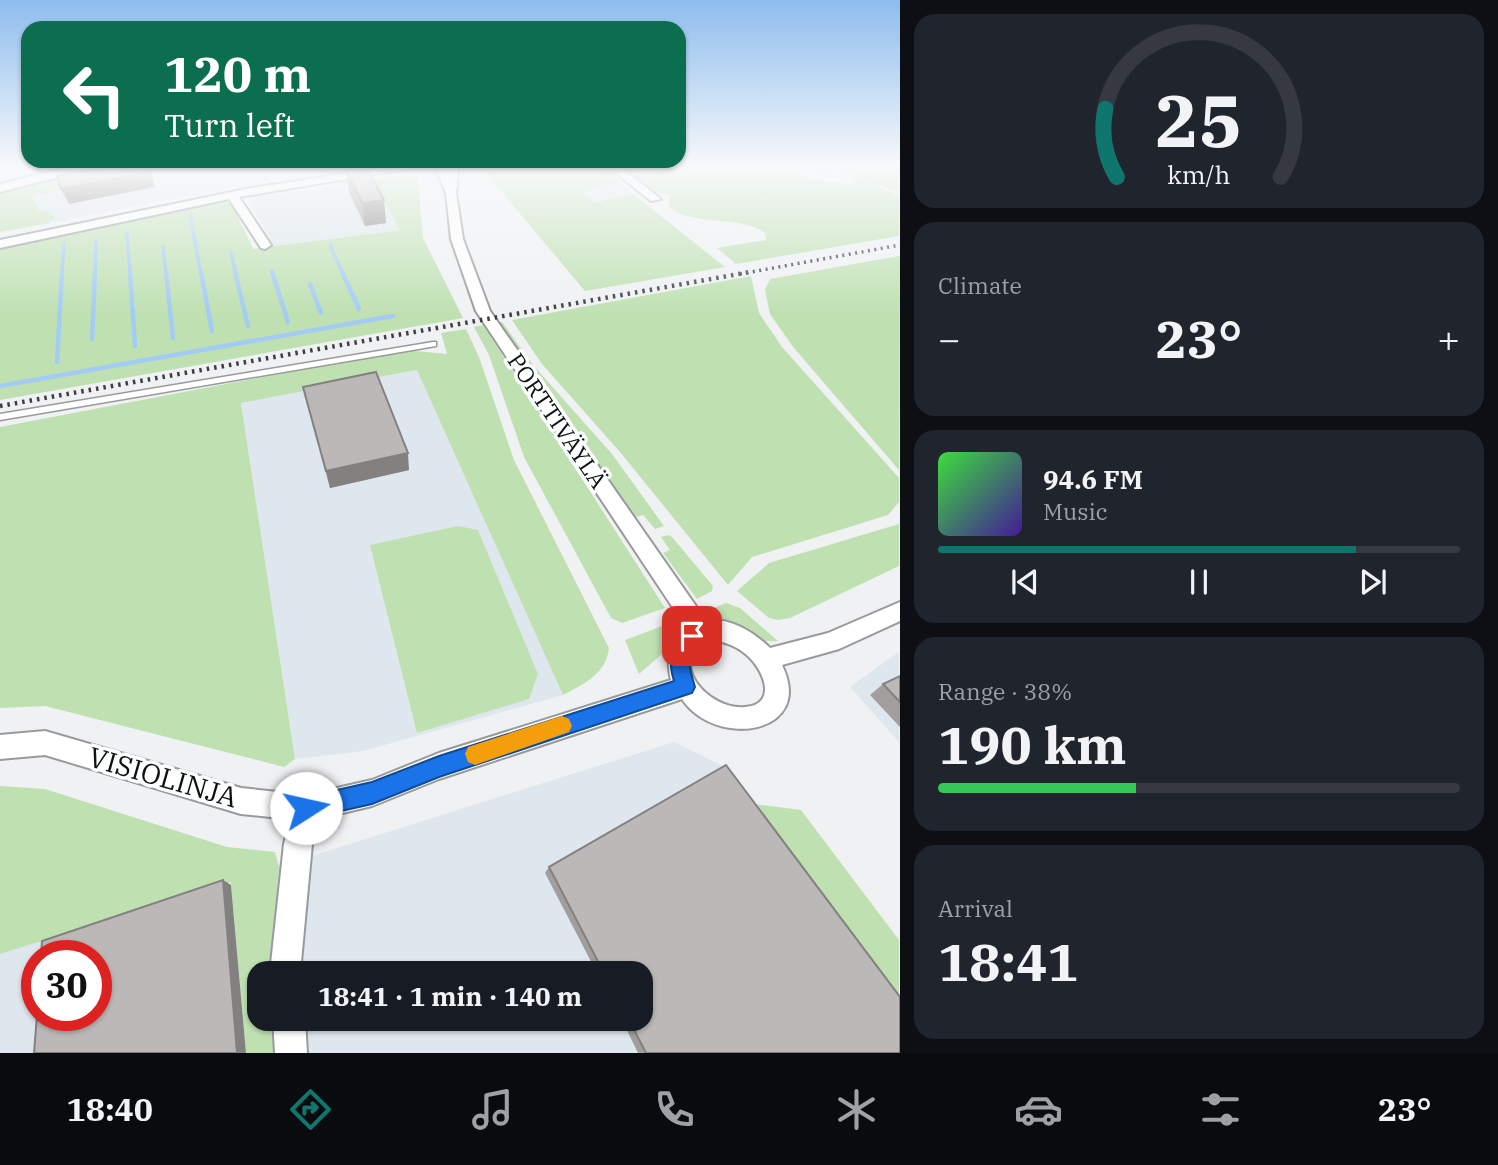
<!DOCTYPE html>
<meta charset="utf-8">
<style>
:root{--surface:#171b24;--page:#20242c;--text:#f1f3f6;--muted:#9ea1a6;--line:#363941;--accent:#0f766e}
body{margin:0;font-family:"IBM Plex Serif",serif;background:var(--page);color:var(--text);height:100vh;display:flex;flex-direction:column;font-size:26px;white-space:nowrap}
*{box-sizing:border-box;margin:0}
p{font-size:23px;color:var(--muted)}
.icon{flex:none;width:38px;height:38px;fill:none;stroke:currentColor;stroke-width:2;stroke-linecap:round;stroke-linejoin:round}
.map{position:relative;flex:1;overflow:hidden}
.side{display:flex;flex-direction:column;gap:14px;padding:14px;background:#0d0f14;width:598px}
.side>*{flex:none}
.banner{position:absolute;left:21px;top:21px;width:665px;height:147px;border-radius:21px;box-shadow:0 2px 5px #0004;background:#0b6e4f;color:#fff;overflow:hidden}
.speed{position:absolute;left:21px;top:940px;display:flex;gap:14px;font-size:35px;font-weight:700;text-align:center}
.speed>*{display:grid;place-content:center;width:91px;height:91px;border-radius:50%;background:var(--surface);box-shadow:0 2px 5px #0004;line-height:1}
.speed .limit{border:10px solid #d22;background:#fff;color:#111}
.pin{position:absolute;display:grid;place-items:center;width:60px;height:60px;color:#fff;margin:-30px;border-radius:14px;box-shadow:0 4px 10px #0006}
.me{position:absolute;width:77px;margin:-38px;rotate:80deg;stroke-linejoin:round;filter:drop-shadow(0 0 5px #0008)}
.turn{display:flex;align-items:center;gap:24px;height:147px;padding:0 28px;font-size:32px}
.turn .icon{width:91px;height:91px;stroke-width:2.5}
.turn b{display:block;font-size:49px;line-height:60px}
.big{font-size:52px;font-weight:800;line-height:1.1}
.side .widget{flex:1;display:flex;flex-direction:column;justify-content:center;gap:10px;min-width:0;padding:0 24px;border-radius:21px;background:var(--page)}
.side .dial{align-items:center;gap:0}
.dial svg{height:182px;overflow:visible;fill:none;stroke:var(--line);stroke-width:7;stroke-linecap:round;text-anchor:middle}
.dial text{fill:var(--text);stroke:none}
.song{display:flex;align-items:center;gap:21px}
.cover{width:84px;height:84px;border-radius:10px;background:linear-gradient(135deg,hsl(120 70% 55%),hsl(260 70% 35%))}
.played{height:7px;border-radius:4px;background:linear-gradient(90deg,var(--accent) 80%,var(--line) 80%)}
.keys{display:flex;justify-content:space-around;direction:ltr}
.heat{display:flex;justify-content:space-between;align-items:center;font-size:38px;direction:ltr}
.charge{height:10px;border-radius:5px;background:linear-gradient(90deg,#34c759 38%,var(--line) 0)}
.trip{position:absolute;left:247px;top:961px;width:406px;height:70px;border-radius:21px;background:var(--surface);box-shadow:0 2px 5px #0004;font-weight:800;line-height:70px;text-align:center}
.dock{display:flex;height:112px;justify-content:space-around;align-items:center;background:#090b0e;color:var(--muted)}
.dock .icon{width:49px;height:49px}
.dock .active{color:var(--accent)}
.dock b{font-size:32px;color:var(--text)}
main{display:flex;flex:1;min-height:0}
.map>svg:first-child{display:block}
.built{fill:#dee7ed;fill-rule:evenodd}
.green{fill:#bfe1b2}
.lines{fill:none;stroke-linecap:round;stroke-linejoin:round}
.stream-far1{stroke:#a4cbf4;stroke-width:3.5}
.stream{stroke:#a4cbf4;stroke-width:4.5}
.lane-casing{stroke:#989a9c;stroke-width:3}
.street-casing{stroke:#989a9c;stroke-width:4}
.secondary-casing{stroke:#989a9c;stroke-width:4}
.lane{fill:#fff;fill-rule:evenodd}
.street{fill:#fff;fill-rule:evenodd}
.secondary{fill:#fff;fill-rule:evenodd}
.rail-far1{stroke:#3d3f3f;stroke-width:3.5;stroke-dasharray:2 4.5;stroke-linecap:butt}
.rail{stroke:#3d3f3f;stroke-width:4.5;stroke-dasharray:2.5 5;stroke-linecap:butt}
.wall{fill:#a19e9d}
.shaded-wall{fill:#838180}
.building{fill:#bbb8b7;stroke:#838180;stroke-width:2}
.route{fill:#1a73e8;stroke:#114b97;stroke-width:2}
.slow{fill:#f59e0b}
.labels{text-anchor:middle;stroke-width:7;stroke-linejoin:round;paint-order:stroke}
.street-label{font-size:23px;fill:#0f1010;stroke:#fdfeff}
.near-street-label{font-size:28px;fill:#0f1010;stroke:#fdfeff}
</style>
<main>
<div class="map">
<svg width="900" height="1053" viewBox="0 0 900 1053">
<rect width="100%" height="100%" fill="#eff1f3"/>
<!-- built -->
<g class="built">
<path d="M 171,166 L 360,166 L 220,189 L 46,224 L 33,196 Z"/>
<path d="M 373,180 L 401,230 L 274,246 L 250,202 L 258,196 Z"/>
<path d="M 620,182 L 632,193 L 595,203 L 581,192 Z"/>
<path d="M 418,370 L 563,695 L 363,751 L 295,759 L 241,403 Z"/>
<path d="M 899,652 L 899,742 L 850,687 Z"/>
<path d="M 674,742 L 729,769 L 899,1007 L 899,1053 L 0,1053 L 0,954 ZM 37,956 L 96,956 L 96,1015 L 37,1015 ZM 259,973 L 640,973 L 640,1018 L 259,1018 Z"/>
</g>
<!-- green -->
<g class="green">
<path d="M 107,166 L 171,166 L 33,196 L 39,210 L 48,211 L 55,218 L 46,224 L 0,232 L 0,191 Z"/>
<path d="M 496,166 L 603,166 L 620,182 L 582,192 L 595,203 L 632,193 L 725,267 L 585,291 L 485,172 Z"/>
<path d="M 619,166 L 782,166 L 809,179 L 851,185 L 855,181 L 850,177 L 856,177 L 899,196 L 899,236 L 736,264 L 717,248 L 766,240 L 765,233 C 739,214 694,228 668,206 L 670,196 L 645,188 Z"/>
<path d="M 827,166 L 899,166 L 899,193 Z"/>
<path d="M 412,176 L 418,178 L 423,238 L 463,318 L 0,400 L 0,247 L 219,200 L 232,204 L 253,249 L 400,230 L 373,180 L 343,184 L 341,181 Z"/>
<path d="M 899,256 L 900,256 L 899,470 L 794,348 L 770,314 L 765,290 L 770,279 Z"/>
<path d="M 751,276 L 759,313 L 782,347 L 899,478 L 899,502 L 888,515 L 752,557 L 728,585 L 620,452 L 542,364 L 512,320 Z"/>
<path d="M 502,322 L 533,365 L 612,454 L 664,526 L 655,529 L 643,515 L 636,517 L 610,493 L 497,323 Z"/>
<path d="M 483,325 L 665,608 L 622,623 L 611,618 L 524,457 L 489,355 L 474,327 Z"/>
<path d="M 466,329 L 479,357 L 514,460 L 609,648 C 606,674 584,684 563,695 L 417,370 L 241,403 L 295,759 L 284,767 L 45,706 L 0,708 L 0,427 L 405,350 L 447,354 L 441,333 Z"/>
<path d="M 899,524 L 899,566 L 790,618 L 778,620 L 769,618 L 737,591 L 769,563 Z"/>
<path d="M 458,526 L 478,530 L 538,674 L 529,699 L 417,733 L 370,545 Z"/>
<path d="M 668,535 L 672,537 L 713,586 L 712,591 L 697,599 L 663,553 L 670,550 L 661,537 Z"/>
<path d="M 726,603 L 740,608 L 778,641 C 748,643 731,629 709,610 Z"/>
<path d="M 673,622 C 676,647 656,659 639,674 L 625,640 Z"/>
<path d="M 0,786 L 45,789 L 227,847 L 275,852 L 279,867 L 270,973 L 259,973 L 259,1018 L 273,1019 L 275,1053 L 246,1053 L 231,882 L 0,954 Z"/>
<path d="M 754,804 L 801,810 L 899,940 L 899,1007 Z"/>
</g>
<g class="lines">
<!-- stream-far1 -->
<g class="stream-far1">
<path d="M 190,215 L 201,274"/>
<path d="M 127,233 L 130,274"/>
<path d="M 330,245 L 343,274"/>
<path d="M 163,247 L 166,274"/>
<path d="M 231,253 L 236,274"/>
<path d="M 62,274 L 64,243"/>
<path d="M 95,274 L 96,240"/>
</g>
<!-- stream -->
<g class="stream">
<path d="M 130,272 L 135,346"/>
<path d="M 166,272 L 173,338"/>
<path d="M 201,272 L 212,331"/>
<path d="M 235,272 L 248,326"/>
<path d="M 272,272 L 288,322"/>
<path d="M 342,272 L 359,309"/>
<path d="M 310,284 L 321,313"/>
<path d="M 92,339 L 95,272"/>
<path d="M 57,362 L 62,272"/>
<path d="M 0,386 L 393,316"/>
</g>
<defs>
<path id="lane" d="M 433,342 L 436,342 L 436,346 L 0,420 L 0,414 Z"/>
<g id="street">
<path d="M 396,166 L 424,166 L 239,197 L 271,245 L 265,249 L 261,248 L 229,199 L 0,248 L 0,240 L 251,188 Z"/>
<path d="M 435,166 L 445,166 L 448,173 L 449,166 L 459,166 L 456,193 L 463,239 L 490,311 L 707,622 C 728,615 756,634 770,648 L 828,633 L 900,602 L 900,621 L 839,649 L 782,665 C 816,735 715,749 682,699 L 439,779 L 372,806 L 317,819 L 312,844 L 300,973 L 270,973 L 284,844 L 290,819 L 241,814 L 45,755 L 0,759 L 0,735 L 45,731 L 241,788 L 306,795 L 372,780 L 439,753 L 671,680 C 666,660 668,642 687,629 L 476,311 L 451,239 L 446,193 ZM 713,640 C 724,642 734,645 743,652 C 761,664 781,704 745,707 C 709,711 661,658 713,640 Z"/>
<path d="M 607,166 L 619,166 L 661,199 L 651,201 Z"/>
<path d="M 812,166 L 827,166 L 830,169 L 825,172 Z"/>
<path d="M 273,1018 L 305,1018 L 307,1053 L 275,1053 Z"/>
</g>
<path id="secondary" d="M 74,166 L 101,166 L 0,192 L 0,184 Z"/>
</defs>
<!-- lane casing -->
<use href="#lane" class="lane-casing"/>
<!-- street casing -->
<use href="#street" class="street-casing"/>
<!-- secondary casing -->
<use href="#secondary" class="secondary-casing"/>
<!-- lane -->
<use href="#lane" class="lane"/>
<!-- street -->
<use href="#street" class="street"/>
<!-- secondary -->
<use href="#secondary" class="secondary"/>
<!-- rail-far1 -->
<path class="rail-far1" d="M 740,274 L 900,245"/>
<!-- rail -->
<path class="rail" d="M 0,406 L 750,272"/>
</g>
<!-- wall -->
<g class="wall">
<path d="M 346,170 L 384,200 L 386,223 L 365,226 L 349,192 Z"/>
<path d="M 303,387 L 409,470 L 330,488 Z"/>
<path d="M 900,676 L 900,727 L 870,695 L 883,684 Z"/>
<path d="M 549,867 L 900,1053 L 638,1053 L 621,1018 L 640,1018 L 640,973 L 597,973 L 545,873 Z"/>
</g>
<!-- shaded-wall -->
<g class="shaded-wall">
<path d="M 148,166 L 149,166 L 152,175 L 155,187 L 69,204 L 61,189 Z"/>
<path d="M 384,200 L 386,223 L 365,226 L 362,203 Z"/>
<path d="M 408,453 L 409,470 L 330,488 L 326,471 Z"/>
<path d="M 223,880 L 231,885 L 246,1053 L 237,1053 Z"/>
</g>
<!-- building -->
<g class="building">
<path d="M 110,166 L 148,166 L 149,172 L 61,189 L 57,176 Z"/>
<path d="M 367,168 L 384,200 L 362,203 L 346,170 Z"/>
<path d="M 376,372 L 408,453 L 326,471 L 303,387 Z"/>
<path d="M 900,676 L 900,702 L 883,684 Z"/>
<path d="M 726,765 L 900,997 L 900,1053 L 646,1053 L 628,1018 L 640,1018 L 640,973 L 604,973 L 549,867 Z"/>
<path d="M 223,880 L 237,1053 L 34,1053 L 37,1015 L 96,1015 L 96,956 L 41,956 L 42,941 Z"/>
</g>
<!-- sky -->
<linearGradient id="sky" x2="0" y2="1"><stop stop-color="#8dbded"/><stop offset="0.53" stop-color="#f8f9fa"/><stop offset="1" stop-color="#f8f9fa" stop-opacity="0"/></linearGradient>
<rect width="900" height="314" fill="url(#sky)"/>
<!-- route -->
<path class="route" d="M 692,628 L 698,631 L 701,636 C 689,661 686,658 695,687 L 692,693 L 439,777 L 372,804 L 306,819 L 298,816 L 295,808 L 298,800 L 306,797 L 372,782 L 439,756 L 674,681 C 668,662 669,637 692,628 Z"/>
<!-- slow -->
<path class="slow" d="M 562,716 L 569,719 L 572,726 L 569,732 L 475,765 L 468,762 L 465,754 L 468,747 Z"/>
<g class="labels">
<!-- street labels -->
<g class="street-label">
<text transform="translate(557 421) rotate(56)" y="8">PORTTIVÄYLÄ</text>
</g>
<!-- near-street labels -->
<g class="near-street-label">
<text transform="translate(163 777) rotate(16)" y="10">VISIOLINJA</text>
</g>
</g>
</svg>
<div class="speed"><div class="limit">30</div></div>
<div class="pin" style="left:692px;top:636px;background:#d93025"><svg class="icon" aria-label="arrive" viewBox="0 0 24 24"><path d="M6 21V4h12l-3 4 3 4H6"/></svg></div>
<svg class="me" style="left:306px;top:808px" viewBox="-20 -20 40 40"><circle r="19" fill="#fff"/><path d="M0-13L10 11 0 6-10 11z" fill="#1a73e8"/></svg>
<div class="trip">18:41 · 1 min · 140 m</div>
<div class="banner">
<div class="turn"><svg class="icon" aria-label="left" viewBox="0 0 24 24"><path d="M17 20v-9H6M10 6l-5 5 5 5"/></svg><div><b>120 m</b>Turn left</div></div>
</div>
</div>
<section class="side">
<div class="widget dial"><svg viewBox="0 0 100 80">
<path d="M14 69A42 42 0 1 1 86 69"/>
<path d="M14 69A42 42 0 0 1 9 39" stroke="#0f766e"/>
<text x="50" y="56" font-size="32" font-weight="700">25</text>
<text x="50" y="72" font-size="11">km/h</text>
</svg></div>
<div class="widget"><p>Climate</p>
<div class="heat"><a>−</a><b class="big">23°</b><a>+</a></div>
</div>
<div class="widget">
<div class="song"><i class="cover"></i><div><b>94.6 FM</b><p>Music</p></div></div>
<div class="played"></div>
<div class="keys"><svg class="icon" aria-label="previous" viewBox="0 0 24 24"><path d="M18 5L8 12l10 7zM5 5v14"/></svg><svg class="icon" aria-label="pause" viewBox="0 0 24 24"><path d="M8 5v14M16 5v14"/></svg><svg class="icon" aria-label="next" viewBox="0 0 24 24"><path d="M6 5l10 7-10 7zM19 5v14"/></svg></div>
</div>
<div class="widget"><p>Range · 38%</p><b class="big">190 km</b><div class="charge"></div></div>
<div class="widget"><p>Arrival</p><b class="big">18:41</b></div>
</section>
</main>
<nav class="dock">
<b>18:40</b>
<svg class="icon active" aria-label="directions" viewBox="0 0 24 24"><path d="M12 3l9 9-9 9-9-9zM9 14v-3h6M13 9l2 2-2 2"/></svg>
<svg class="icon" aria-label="music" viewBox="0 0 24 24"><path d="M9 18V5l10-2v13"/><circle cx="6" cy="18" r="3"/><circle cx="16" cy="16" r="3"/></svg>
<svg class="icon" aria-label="phone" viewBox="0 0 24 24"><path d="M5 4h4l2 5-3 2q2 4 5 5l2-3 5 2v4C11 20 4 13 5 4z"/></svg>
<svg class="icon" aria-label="climate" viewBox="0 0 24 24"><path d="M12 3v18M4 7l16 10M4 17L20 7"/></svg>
<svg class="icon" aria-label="car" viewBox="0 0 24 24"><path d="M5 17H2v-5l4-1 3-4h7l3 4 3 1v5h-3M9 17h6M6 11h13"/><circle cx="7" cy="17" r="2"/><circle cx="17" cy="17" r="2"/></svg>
<svg class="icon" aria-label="filters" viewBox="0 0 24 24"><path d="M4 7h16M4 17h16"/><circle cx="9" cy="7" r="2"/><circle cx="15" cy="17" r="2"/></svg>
<b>23°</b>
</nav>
